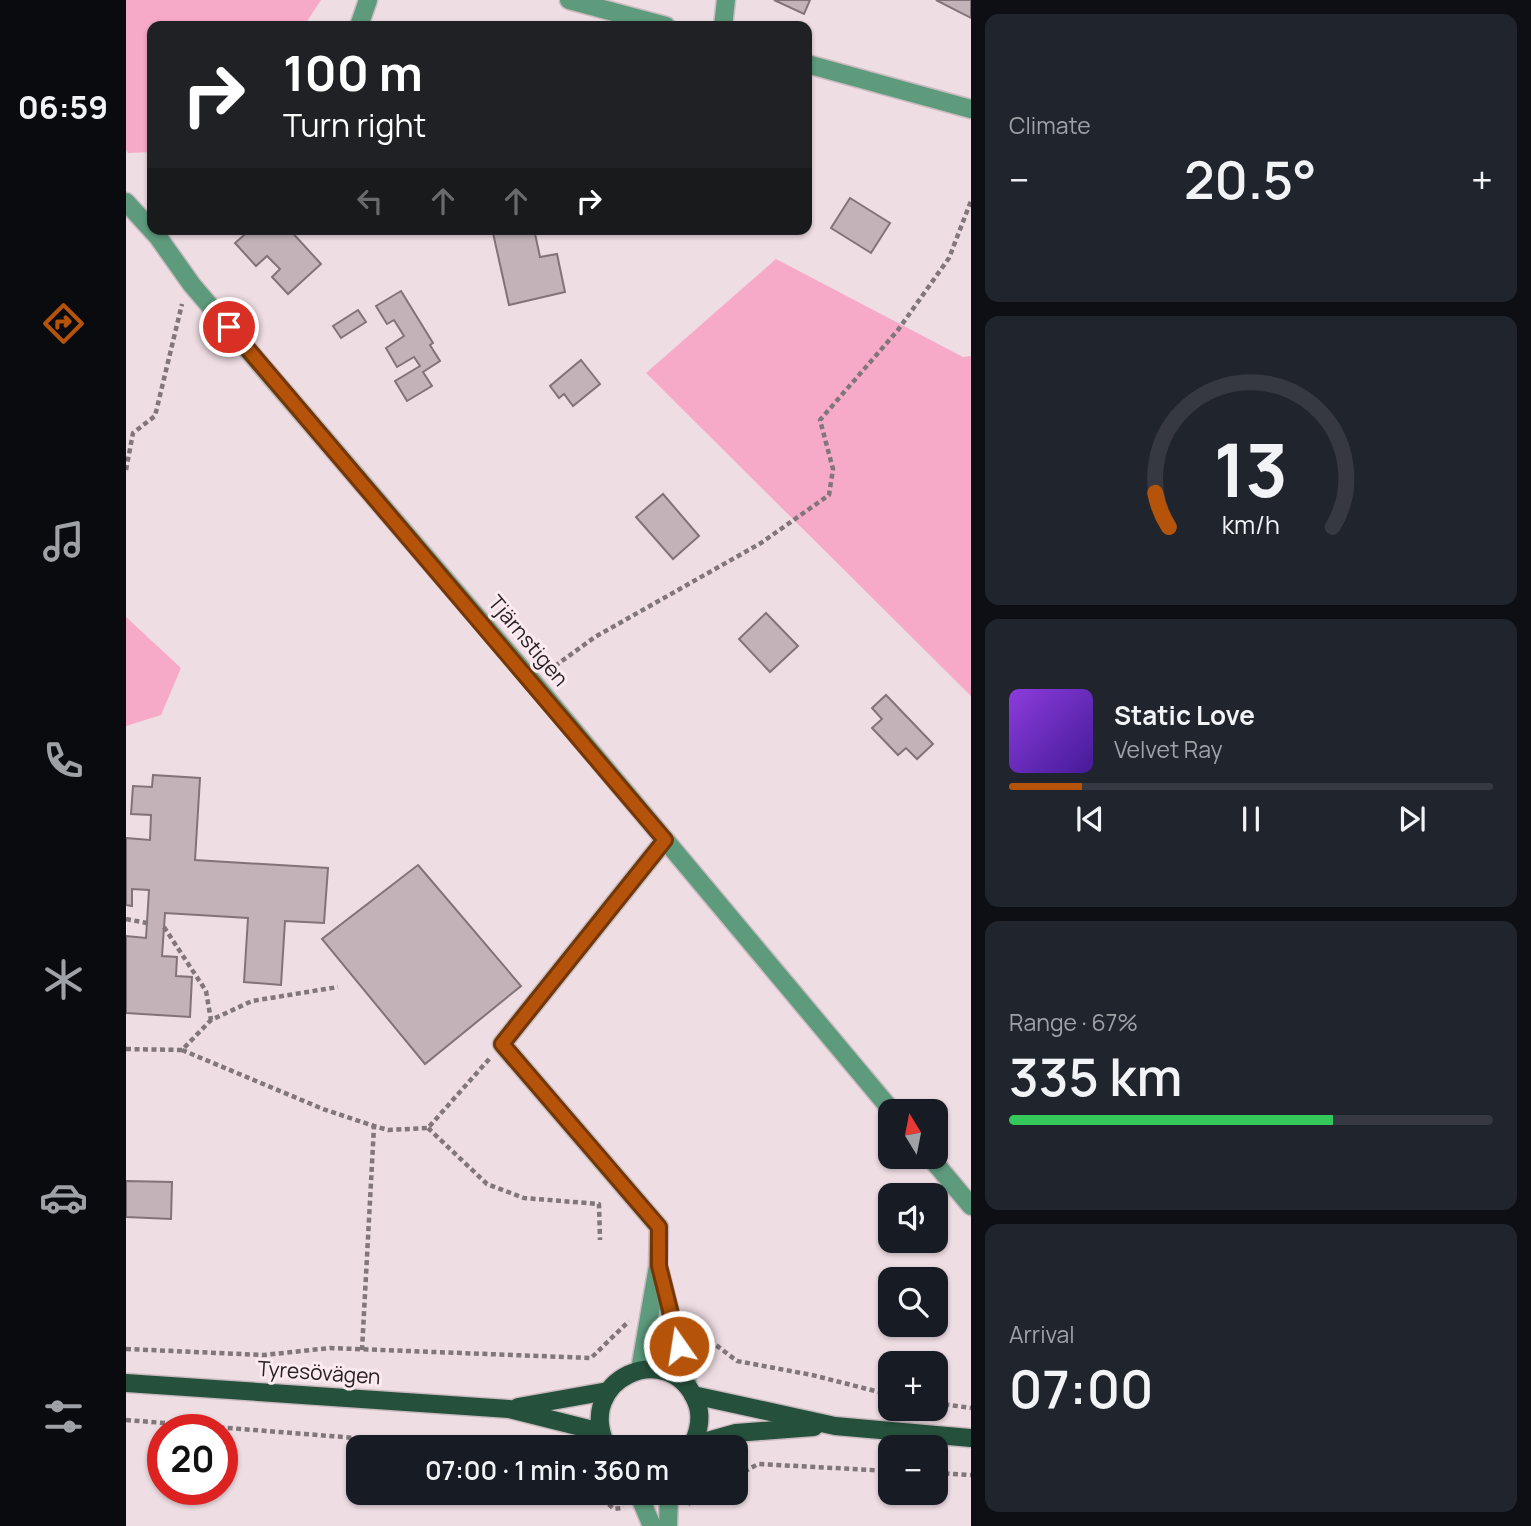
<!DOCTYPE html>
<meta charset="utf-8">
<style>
:root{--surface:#171b24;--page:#20242c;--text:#f1f3f6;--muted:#9ea1a6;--line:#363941;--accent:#b45309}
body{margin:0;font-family:Manrope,sans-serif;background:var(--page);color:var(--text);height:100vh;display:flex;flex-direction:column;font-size:26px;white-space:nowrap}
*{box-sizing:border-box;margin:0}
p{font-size:23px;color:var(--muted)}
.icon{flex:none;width:38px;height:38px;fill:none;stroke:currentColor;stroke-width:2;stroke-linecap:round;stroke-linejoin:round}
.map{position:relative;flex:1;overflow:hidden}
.panel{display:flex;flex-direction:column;gap:14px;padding:14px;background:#0d0f14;width:560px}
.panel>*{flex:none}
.banner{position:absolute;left:21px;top:21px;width:665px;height:214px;border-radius:14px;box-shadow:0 2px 5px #0004;background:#202124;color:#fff;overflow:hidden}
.needle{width:46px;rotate:350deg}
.tools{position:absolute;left:752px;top:1099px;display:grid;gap:14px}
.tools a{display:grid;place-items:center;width:70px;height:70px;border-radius:14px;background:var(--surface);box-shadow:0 2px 5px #0004;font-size:35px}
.speed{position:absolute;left:21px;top:1414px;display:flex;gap:14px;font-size:35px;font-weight:700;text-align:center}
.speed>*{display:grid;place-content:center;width:91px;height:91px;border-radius:50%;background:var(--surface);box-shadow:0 2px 5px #0004;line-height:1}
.speed .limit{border:10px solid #d22;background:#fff;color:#111}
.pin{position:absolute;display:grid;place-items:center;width:60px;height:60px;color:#fff;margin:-30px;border:4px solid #fff;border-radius:50%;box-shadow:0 2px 7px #0007}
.me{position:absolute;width:77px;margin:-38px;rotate:347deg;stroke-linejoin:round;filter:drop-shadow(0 0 5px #0008)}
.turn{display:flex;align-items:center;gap:24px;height:147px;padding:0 21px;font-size:32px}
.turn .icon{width:91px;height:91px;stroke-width:2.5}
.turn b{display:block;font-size:49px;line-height:60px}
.lanes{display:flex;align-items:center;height:66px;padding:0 21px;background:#0003;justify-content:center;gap:35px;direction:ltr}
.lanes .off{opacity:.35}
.big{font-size:52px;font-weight:600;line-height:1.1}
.panel .tile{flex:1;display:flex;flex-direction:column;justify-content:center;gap:10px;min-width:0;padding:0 24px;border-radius:14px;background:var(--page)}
.panel .dial{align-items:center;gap:0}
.dial svg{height:182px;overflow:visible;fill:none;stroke:var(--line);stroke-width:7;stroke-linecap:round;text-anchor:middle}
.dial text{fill:var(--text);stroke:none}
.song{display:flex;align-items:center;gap:21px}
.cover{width:84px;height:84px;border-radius:10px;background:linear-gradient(135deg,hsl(270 70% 55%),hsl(260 70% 35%))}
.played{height:7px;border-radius:4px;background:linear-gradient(90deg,var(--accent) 15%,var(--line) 15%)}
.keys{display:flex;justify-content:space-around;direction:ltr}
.heat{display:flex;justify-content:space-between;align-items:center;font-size:38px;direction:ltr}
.charge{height:10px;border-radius:5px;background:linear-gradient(90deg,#34c759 67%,var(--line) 0)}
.trip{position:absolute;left:220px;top:1435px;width:402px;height:70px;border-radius:14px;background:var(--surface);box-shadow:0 2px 5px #0004;font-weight:600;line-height:70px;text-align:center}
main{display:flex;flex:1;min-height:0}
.menu{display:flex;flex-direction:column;width:126px;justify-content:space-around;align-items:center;background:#090b0e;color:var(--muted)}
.menu .icon{width:49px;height:49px}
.menu .active{color:var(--accent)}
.menu b{font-size:32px;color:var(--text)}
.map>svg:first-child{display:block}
.green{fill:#f6aac7}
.building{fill:#c3b3b8;stroke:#817378;stroke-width:2}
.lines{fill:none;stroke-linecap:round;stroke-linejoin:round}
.minor-casing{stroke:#cabbc1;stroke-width:21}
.major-casing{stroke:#cabbc1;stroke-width:21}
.path{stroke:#81767a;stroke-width:4.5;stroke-dasharray:5 3.5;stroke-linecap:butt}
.minor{stroke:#5e9b7d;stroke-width:18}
.major{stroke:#25503c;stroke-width:18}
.route-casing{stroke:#753606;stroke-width:18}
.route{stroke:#b45309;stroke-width:12}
.labels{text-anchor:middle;stroke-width:6;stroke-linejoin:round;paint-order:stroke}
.street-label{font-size:21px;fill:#282224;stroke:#fbeaf0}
</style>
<main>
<nav class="menu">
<b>06:59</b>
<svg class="icon active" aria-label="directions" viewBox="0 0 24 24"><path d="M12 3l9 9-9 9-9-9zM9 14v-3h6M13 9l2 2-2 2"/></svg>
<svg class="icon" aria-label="music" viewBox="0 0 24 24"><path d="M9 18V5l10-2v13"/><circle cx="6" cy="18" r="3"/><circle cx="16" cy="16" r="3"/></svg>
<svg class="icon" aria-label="phone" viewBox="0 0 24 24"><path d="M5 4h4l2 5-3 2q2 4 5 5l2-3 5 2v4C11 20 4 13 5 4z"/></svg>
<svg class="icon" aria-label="climate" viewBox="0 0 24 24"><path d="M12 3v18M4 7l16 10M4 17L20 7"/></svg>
<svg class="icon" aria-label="car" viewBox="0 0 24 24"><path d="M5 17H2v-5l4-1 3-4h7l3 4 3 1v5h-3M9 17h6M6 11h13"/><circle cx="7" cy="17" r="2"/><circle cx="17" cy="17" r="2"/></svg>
<svg class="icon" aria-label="filters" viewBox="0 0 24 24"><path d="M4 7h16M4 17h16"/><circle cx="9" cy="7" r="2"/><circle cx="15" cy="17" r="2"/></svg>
</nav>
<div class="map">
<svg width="845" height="1526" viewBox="0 0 845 1526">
<rect width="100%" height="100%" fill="#eedde3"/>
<!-- green -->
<g class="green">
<path d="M 0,0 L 195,0 L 178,26 L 26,26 L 26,152 L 2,153 L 0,150 Z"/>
<path d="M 650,259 L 837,357 L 845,356 L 845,696 L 520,373 Z"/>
<path d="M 0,617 L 55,668 L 35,715 L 0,726 Z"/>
</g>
<!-- building -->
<g class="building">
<path d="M 648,0 L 684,0 L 678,14 Z"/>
<path d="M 810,0 L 845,0 L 845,18 Z"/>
<path d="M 724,198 L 764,223 L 745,253 L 705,228 Z"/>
<path d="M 125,229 L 163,229 L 195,264 L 162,294 L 146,277 L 154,269 L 141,256 L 130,266 L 109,243 Z"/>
<path d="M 408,229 L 414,257 L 431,254 L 439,292 L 383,305 L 367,233 L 382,229 Z"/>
<path d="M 275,291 L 307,343 L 304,345 L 314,361 L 297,372 L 306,386 L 281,401 L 269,381 L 294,366 L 288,357 L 271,367 L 260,348 L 278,336 L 268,320 L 261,324 L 250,306 Z"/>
<path d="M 232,310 L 240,322 L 215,338 L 207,326 Z"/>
<path d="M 455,360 L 474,384 L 447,406 L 438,394 L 433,398 L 424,386 Z"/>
<path d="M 537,494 L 573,536 L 547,559 L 510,517 Z"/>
<path d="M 640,613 L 672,646 L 644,672 L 613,639 Z"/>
<path d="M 760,695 L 807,744 L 791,759 L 780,748 L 772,755 L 746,728 L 756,719 L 746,708 Z"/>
<path d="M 27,775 L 74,778 L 69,860 L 202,868 L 198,923 L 159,921 L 155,985 L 118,982 L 122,918 L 39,913 L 36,956 L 51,957 L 50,976 L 66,977 L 64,1017 L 0,1013 L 0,936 L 20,938 L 23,890 L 6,889 L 6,906 L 0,905 L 0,838 L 24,840 L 25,815 L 5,814 L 7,786 L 26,787 Z"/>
<path d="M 292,865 L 395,986 L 299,1064 L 196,939 Z"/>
<path d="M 0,1181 L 46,1182 L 45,1219 L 0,1217 Z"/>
</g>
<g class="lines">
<defs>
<g id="minor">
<path d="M 443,0 L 540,26"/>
<path d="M 233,26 L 242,0"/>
<path d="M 597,26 L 600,0"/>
<path d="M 681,64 L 845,109"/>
<path d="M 0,202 L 32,237 L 66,285 L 407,682 L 766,1111"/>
<path d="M 804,1157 L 845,1206"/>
<path d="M 534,1273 L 562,1386"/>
<path d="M 514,1370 L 532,1266 L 533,1227 L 376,1044 L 539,840"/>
<path d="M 512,1493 L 526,1526"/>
<path d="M 542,1526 L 543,1493"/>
</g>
<g id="major">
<path d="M 0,1383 L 383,1409 L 475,1432"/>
<path d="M 567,1395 L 709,1426 L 845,1438"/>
<path d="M 392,1407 L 482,1391"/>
<path d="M 567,1445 L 610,1433 L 688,1427"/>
<path d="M 481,1447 C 447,1379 543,1337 570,1401 C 577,1417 573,1432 565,1447"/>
</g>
</defs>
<!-- minor casing -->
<use href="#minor" class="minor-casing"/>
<!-- major casing -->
<use href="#major" class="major-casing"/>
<!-- path -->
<g class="path">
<path d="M 0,470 L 7,433 L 29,416 L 56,304"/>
<path d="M 422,671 L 469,637 L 635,543 L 703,495 L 707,469 L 694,420 L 772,330 L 823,258 L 845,201"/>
<path d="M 0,919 L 21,923"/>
<path d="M 38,927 L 80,991 L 85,1020 L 126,1001 L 212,987"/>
<path d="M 0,1049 L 56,1050 L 85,1020"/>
<path d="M 56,1050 L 197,1109 L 248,1126 L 262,1130 L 302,1128 L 364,1058"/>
<path d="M 302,1128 L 361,1184 L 398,1198 L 473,1204 L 474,1240"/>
<path d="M 570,1330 L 611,1361 L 686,1375 L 765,1395"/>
<path d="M 0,1349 L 138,1355 L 204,1348 L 465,1358 L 503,1321"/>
<path d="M 236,1350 L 248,1126"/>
<path d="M 810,1403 L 845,1408"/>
<path d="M 0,1420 L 345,1447"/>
<path d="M 810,1473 L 845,1475"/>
<path d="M 611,1476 L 632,1464 L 765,1471"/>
<path d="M 470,1493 L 488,1509 L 498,1508"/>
<path d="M 562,1504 L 582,1493"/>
</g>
<!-- minor -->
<use href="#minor" class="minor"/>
<!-- major -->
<use href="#major" class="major"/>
</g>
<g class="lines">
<defs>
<path id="route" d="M 103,327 L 539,840 L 376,1044 L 533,1227 L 533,1266 L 553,1346"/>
</defs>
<!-- route casing -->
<use href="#route" class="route-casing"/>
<!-- route -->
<use href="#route" class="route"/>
</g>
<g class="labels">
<!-- street labels -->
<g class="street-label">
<text transform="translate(402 641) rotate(50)" y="7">Tjärnstigen</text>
<text transform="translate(193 1373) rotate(4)" y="7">Tyresövägen</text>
</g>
</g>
</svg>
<div class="tools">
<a><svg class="needle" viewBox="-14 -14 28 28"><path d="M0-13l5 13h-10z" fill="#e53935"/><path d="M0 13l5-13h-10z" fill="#9ea1a6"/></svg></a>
<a><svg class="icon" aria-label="sound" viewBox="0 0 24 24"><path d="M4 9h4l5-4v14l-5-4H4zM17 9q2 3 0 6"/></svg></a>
<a><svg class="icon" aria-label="search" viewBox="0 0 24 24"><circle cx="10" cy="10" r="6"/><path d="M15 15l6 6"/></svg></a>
<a>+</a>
<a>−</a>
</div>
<div class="speed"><div class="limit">20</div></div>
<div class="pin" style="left:103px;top:327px;background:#d93025"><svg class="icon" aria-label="arrive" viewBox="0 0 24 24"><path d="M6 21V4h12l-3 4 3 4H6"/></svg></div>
<svg class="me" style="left:553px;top:1346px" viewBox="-20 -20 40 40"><circle r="17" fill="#b45309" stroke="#fff" stroke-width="3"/><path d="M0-11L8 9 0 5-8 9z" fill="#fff"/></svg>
<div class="trip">07:00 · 1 min · 360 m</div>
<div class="banner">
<div class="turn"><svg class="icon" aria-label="right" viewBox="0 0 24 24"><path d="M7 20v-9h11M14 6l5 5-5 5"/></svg><div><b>100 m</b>Turn right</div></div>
<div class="lanes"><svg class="icon off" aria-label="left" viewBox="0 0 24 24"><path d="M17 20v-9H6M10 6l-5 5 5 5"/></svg><svg class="icon off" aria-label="ahead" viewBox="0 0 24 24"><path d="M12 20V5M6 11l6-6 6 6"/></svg><svg class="icon off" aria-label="ahead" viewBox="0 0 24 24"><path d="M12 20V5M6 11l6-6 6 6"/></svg><svg class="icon" aria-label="right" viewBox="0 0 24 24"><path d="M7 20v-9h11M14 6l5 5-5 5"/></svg></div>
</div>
</div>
<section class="panel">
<div class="tile"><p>Climate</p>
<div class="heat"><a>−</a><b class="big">20.5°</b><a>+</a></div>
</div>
<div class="tile dial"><svg viewBox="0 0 100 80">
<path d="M14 69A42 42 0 1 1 86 69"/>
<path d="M14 69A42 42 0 0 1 8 54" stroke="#b45309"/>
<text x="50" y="56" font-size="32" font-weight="700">13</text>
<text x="50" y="72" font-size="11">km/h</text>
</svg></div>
<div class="tile">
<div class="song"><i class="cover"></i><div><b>Static Love</b><p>Velvet Ray</p></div></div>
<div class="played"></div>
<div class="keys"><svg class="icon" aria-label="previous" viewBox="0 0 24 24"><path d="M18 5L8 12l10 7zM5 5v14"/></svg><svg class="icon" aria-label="pause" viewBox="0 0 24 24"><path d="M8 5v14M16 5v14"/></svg><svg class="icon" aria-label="next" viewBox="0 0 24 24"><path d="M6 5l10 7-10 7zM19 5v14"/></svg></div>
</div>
<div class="tile"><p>Range · 67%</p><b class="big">335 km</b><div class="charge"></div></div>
<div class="tile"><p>Arrival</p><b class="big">07:00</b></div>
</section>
</main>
